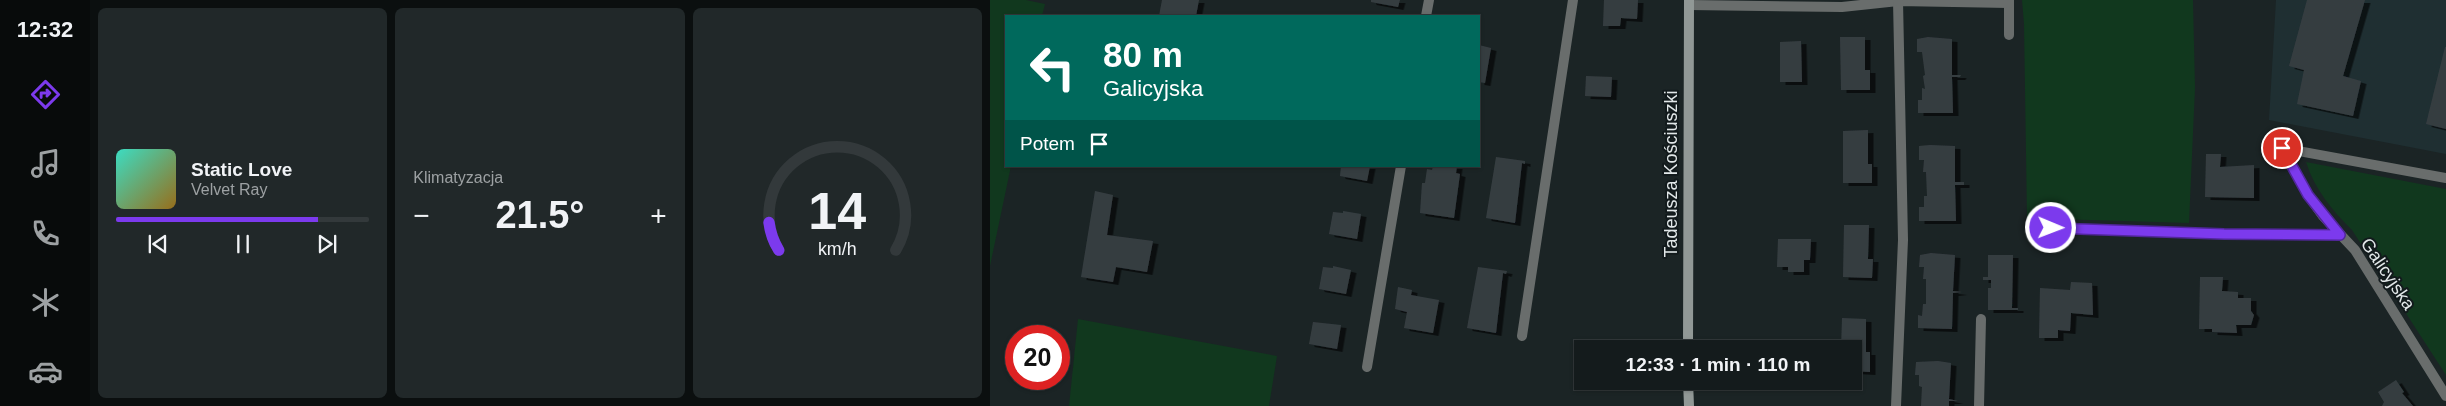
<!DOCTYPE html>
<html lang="pl">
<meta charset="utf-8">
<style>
:root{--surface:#141b1c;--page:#212829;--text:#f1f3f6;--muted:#9da1a3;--line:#33393b;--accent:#7c3aed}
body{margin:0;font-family:Arial,sans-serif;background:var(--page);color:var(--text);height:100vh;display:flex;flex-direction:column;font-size:19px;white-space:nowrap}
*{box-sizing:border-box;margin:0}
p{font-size:16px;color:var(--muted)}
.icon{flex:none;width:28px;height:28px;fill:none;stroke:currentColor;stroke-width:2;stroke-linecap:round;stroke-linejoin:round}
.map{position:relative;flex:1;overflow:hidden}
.panel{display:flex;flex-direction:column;gap:8px;padding:8px;background:#0b0f0f;width:900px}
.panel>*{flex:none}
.guide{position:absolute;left:15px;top:15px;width:475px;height:152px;border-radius:0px;box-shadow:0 1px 4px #0004,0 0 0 1px var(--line);background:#00695c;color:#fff;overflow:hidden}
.speed{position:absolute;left:15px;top:325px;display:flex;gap:10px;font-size:25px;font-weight:700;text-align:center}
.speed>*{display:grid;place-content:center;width:65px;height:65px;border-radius:50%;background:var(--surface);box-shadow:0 1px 4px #0004,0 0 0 1px var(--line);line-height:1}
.speed .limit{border:8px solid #d22;background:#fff;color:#111}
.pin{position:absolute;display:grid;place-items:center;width:42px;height:42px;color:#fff;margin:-21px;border:2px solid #fff;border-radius:50%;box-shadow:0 1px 5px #0007}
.me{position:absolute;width:55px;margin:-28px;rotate:91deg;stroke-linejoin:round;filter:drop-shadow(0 0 4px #0008)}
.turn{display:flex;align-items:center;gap:18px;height:105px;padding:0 15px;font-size:22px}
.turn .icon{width:65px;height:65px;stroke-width:2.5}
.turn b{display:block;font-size:35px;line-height:42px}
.then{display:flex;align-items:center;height:48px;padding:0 15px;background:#0003;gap:10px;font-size:19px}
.big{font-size:38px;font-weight:600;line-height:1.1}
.panel .widget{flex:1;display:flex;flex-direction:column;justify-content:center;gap:8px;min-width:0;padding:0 18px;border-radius:8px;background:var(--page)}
.panel .dial{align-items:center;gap:0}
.dial svg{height:130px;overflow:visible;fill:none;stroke:var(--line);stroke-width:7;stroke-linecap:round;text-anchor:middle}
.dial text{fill:var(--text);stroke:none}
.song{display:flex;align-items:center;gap:15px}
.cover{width:60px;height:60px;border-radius:8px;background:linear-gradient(135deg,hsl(170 70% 55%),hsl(40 70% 35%))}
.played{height:5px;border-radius:2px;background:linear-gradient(90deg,var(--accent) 80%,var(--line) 80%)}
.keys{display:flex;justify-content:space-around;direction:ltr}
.heat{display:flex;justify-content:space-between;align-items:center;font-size:28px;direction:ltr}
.panel .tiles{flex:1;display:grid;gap:8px;grid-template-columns:repeat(3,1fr)}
.trip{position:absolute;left:584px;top:340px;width:288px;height:50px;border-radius:0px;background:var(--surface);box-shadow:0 1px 4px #0004,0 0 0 1px var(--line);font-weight:600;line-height:50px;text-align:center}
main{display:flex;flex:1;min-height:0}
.tabs{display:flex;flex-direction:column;width:90px;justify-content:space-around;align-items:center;background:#080b0b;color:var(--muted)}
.tabs .icon{width:35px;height:35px}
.tabs .selected{color:var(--accent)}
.tabs b{font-size:22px;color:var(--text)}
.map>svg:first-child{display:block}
.built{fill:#1f2f32}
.green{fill:#11381e}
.building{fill:#363d41;filter:url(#shadow)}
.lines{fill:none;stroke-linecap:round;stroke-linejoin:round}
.lane{stroke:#696d6c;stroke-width:10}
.street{stroke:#696d6c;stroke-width:10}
.secondary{stroke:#919896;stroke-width:10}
.route-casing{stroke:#51269a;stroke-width:12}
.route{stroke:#7c3aed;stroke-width:9}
.labels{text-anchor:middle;stroke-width:4;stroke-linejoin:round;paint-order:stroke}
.street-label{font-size:18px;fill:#e2e8e9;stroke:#121a1c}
</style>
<main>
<nav class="tabs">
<b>12:32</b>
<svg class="icon selected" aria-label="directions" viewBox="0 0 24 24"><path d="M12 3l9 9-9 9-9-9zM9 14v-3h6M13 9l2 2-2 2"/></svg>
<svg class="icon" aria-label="music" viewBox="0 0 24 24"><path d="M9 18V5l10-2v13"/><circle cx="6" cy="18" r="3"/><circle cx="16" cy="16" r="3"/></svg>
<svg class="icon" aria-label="phone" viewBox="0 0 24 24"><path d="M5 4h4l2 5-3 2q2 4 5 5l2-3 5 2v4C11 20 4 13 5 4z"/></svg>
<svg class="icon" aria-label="climate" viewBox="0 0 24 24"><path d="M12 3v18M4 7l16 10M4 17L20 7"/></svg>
<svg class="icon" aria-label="car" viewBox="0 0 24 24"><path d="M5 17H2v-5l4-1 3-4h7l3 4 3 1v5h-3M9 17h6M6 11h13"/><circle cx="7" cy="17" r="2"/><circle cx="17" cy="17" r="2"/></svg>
</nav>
<section class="panel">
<div class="tiles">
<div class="widget">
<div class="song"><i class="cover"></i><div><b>Static Love</b><p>Velvet Ray</p></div></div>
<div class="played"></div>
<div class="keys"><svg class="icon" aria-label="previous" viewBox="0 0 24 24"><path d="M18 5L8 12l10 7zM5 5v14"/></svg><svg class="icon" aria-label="pause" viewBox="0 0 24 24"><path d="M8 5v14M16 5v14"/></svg><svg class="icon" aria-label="next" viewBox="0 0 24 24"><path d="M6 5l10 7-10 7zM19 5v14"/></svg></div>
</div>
<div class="widget"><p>Klimatyzacja</p>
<div class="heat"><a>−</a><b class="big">21.5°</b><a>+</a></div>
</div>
<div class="widget dial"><svg viewBox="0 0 100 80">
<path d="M14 69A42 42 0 1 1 86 69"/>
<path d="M14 69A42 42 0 0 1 8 52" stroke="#7c3aed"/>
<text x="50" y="56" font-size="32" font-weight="700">14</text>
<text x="50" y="72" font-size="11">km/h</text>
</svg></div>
</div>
</section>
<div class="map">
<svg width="1456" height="406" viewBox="0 0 1456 406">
<defs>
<filter id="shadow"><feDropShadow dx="5.5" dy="3" stdDeviation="0" flood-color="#0009"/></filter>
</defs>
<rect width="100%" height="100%" fill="#1b2425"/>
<!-- built -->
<path class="built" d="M 1286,0 L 1456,0 L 1456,154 L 1279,120 Z"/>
<!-- green -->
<g class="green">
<path d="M 0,0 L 36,0 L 55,4 L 52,16 L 16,16 L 16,166 L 21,166 L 0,266 Z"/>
<path d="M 1032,0 L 1203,0 L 1205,88 L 1199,223 L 1037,218 L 1034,24 Z"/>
<path d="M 1316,162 L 1456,189 L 1456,375 L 1362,230 C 1342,210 1325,190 1316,162 Z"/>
<path d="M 88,319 L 287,356 L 279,406 L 79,406 Z"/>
</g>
<!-- building -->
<g class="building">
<path d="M 172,0 L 209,0 L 206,16 L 169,16 Z"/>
<path d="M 381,0 L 410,0 L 408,7 L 381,2 Z"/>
<path d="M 614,0 L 648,0 L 647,19 L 631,18 L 630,26 L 613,26 Z"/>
<path d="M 1317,0 L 1375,0 L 1353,76 L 1371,81 L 1363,116 L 1307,104 L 1314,70 L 1299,66 Z"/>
<path d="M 850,37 L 875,37 L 875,70 L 880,70 L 880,90 L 851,90 Z"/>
<path d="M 938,37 L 962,39 L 962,75 L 971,75 L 970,77 L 962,77 L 963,113 L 928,113 L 928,100 L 932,100 L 932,88 L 935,89 L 933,76 L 935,75 L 932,52 L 927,52 L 927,39 Z"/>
<path d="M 811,41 L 812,82 L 790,82 L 790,42 Z"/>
<path d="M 489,45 L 501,48 L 495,83 L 489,82 Z"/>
<path d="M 1455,47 L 1456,47 L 1456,129 L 1436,124 Z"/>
<path d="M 596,76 L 622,77 L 621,97 L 595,96 Z"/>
<path d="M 878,130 L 878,164 L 882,164 L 882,183 L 853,183 L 853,131 Z"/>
<path d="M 940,145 L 965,146 L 965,182 L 974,182 L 974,185 L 965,185 L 966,221 L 929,221 L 929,207 L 934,207 L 934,196 L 937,196 L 936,172 L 933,172 L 934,160 L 929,160 L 929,146 Z"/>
<path d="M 1216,154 L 1231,154 L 1230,167 L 1264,165 L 1264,198 L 1215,197 Z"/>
<path d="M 506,157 L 535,161 L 535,164 L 532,163 L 525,223 L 496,218 Z"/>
<path d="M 351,166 L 380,166 L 377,181 L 350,176 Z"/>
<path d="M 443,166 L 467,166 L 466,173 L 470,174 L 464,218 L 430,213 L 432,183 L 435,183 L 437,169 L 442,170 Z"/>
<path d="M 105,191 L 123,195 L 117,235 L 163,241 L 157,272 L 126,267 L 123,282 L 91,277 Z"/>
<path d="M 353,211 L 371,214 L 367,239 L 339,234 L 343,212 L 353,213 Z"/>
<path d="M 854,225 L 879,225 L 878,259 L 883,259 L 882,278 L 853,277 Z"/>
<path d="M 788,239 L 821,239 L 820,260 L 814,260 L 814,272 L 798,272 L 798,267 L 787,267 Z"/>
<path d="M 941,253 L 965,255 L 963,291 L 972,292 L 963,293 L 962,329 L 928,328 L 928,315 L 932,316 L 933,304 L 936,304 L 936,279 L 933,279 L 934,267 L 929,267 L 930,255 Z"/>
<path d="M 998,255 L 1023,255 L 1022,308 L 1028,308 L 1028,310 L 998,310 L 998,288 L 1001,288 L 1001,280 L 993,280 L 993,277 L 998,277 Z"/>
<path d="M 343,266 L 361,270 L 356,294 L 329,289 L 333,267 L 343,268 Z"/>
<path d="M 488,267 L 517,271 L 516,274 L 513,273 L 506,333 L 477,328 Z"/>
<path d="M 1210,277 L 1233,277 L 1232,291 L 1248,292 L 1248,298 L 1261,298 L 1261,311 L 1264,315 L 1261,325 L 1246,325 L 1247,333 L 1222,332 L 1222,329 L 1209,329 Z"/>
<path d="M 1081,282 L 1102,283 L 1103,315 L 1081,313 L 1080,331 L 1068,330 L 1068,338 L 1049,338 L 1050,288 L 1080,290 Z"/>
<path d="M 408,287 L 422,290 L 421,295 L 449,300 L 443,333 L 414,328 L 417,312 L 405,309 Z"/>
<path d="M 852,318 L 876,319 L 876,352 L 880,352 L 880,372 L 862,371 L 862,349 L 851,349 Z"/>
<path d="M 323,322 L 351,325 L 347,349 L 319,344 Z"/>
<path d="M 948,361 L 961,363 L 959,399 L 968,401 L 959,401 L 959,406 L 931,406 L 932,387 L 929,386 L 929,375 L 925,375 L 926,362 Z"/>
<path d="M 1406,380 L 1414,392 L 1412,393 L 1423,406 L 1392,406 L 1394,402 L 1388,392 Z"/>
</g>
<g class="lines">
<!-- lane -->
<g class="lane">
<path d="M 1019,3 L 1019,35"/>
<path d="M 699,5 L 852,7 L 908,1 L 1019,3 L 1019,0"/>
<path d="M 436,16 L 439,0"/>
<path d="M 1292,148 L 1456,178"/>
<path d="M 1061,228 L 1234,234 L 1350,235"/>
<path d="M 532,336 L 583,0"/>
<path d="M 377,367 L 411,166"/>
<path d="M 906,406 L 913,240 L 908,1"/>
<path d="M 989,406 L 991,319"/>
</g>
<!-- street -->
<path class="street" d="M 1292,148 L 1318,195 L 1333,216 L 1365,250 L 1456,396"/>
<!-- secondary -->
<g class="secondary">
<path d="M 698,349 L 699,0"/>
<path d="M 698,381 L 699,406"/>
</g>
</g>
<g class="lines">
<defs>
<path id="route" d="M 1061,228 L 1234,234 L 1350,235 L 1318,195 L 1292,148"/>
</defs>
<!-- route casing -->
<use href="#route" class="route-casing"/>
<!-- route -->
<use href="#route" class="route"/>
</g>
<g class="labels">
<!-- street labels -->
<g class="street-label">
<text transform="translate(681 174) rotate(-90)" y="6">Tadeusza Kościuszki</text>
<text transform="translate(1398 274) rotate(56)" y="6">Galicyjska</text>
</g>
</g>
</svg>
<div class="speed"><div class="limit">20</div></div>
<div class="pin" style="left:1292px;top:148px;background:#d93025"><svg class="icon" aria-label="arrive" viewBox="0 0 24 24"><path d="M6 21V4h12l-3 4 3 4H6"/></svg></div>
<svg class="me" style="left:1061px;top:228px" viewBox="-20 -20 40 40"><circle r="17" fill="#7c3aed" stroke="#fff" stroke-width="3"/><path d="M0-11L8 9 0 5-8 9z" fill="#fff"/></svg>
<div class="trip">12:33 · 1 min · 110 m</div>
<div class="guide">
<div class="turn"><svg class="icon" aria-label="left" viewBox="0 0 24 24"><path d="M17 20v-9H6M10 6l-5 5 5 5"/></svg><div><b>80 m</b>Galicyjska</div></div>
<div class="then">Potem<svg class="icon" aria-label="arrive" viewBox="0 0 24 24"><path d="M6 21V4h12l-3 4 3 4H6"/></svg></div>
</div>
</div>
</main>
